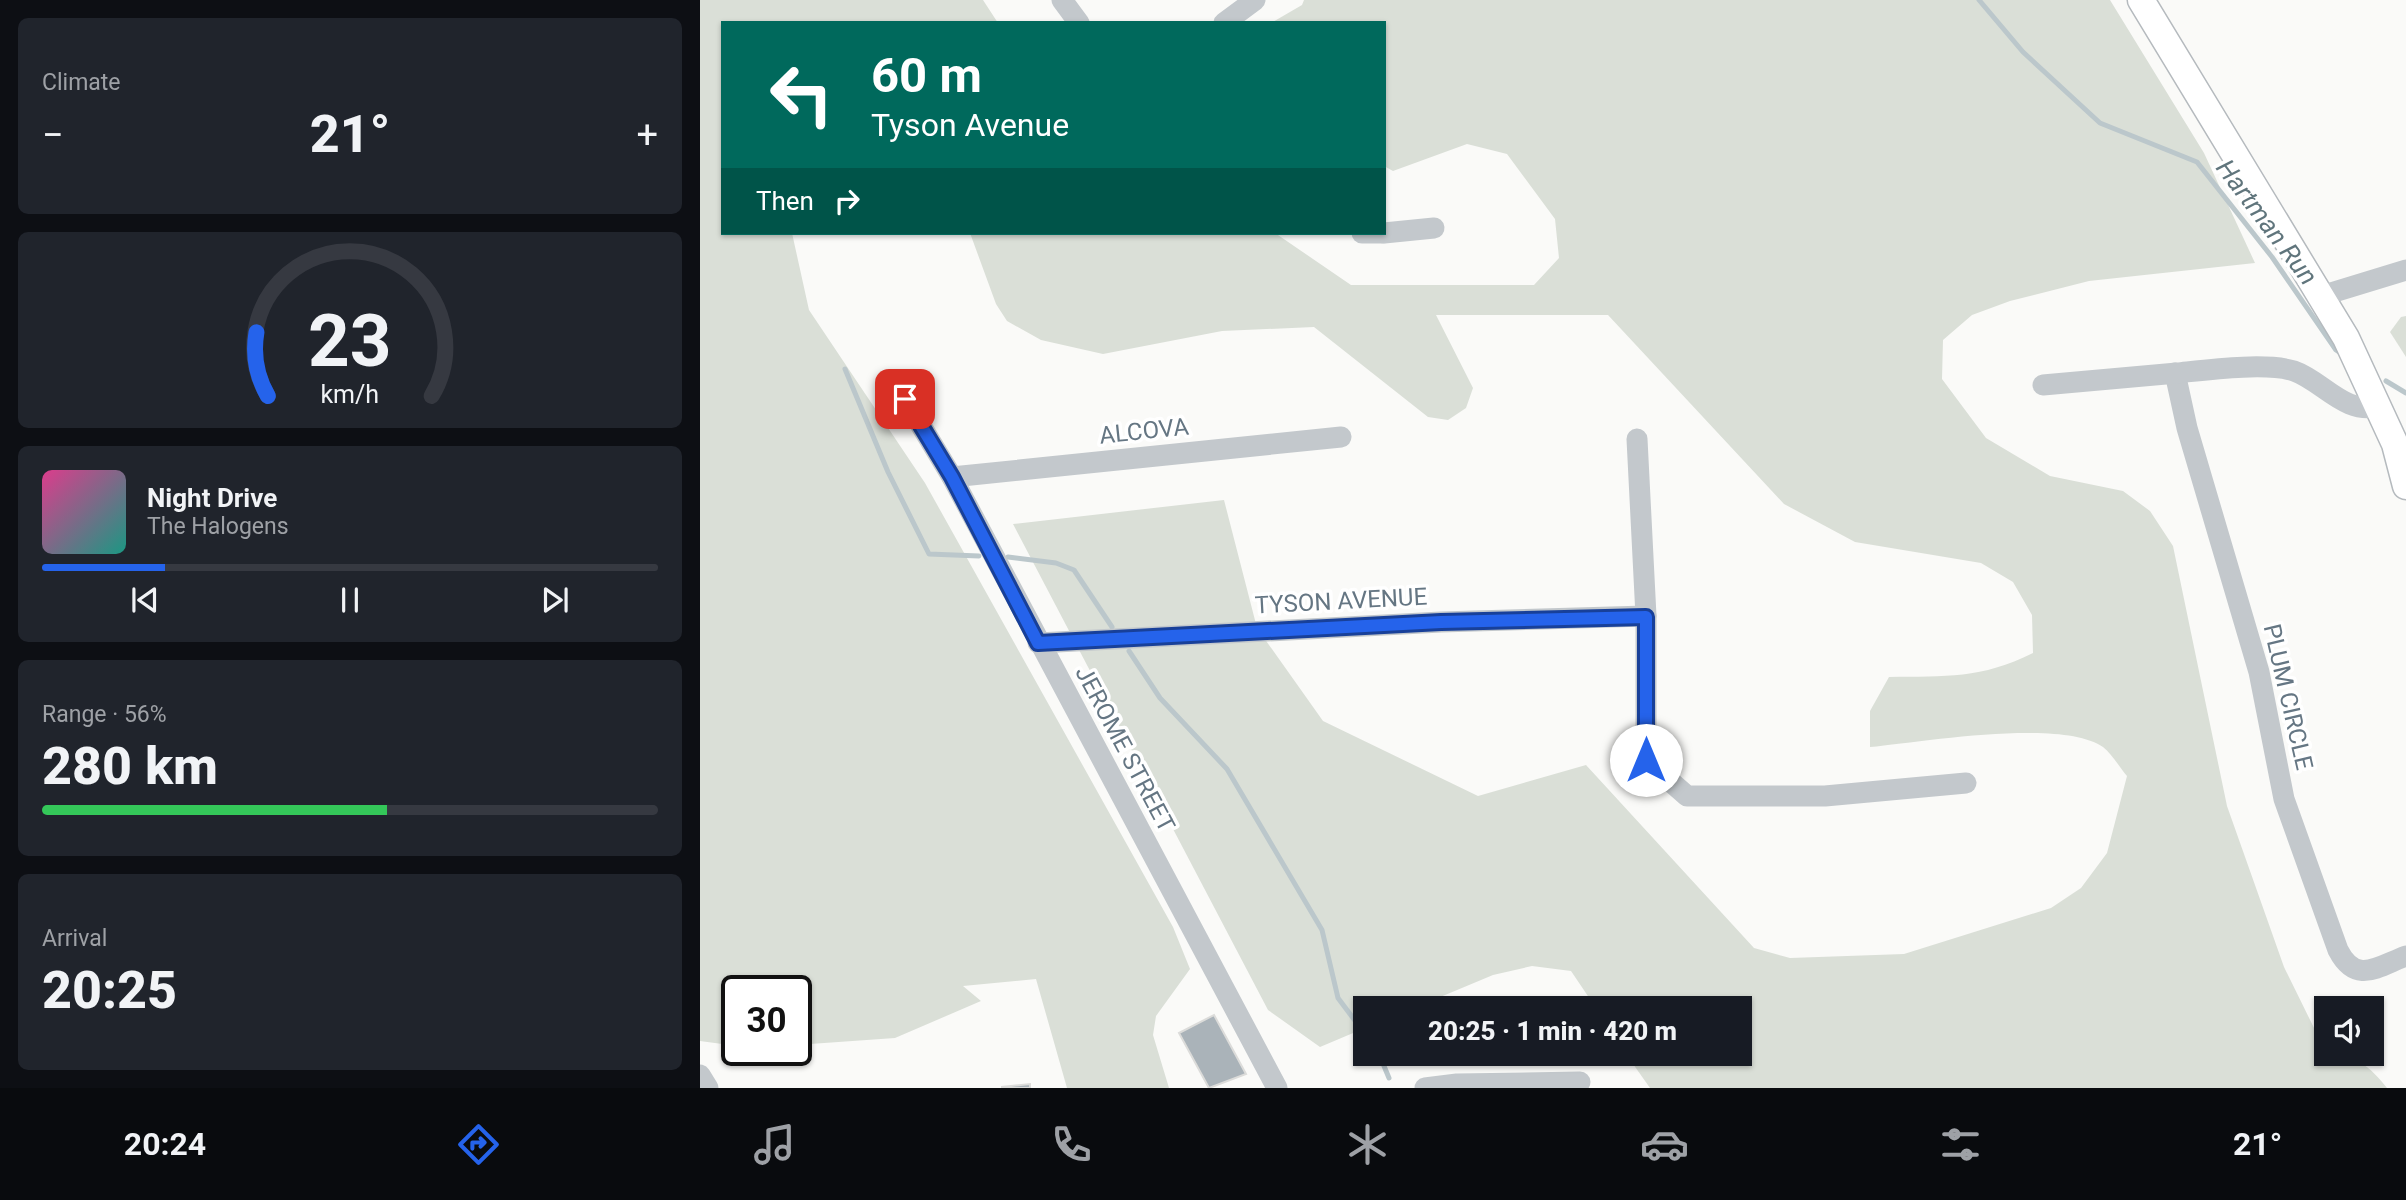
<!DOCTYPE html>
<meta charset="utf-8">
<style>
:root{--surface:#171b24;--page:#20242c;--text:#f1f3f6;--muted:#9ea1a6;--line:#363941;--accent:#2563eb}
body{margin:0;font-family:Roboto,sans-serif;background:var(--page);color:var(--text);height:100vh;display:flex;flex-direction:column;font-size:26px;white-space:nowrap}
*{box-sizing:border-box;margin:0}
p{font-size:23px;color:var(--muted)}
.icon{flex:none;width:38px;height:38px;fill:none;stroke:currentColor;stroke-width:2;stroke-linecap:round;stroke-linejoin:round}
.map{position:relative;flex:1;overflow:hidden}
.drawer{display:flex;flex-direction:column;gap:18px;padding:18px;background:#0d0f14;width:700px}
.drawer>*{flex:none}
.guide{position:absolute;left:21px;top:21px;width:665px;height:214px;border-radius:0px;box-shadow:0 2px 5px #0004;background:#00695c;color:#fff;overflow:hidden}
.tools{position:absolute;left:1614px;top:996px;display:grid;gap:14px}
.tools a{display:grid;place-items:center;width:70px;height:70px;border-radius:0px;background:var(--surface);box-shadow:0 2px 5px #0004;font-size:35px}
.speed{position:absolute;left:21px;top:975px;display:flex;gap:14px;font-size:35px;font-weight:700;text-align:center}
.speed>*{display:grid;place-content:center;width:91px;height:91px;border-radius:50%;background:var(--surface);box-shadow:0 2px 5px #0004;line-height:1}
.speed .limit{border:4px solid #111;border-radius:10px;background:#fff;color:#111}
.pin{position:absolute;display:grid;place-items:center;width:60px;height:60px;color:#fff;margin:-30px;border-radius:14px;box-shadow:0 4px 10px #0006}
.me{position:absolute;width:77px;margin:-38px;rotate:0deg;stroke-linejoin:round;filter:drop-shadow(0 0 5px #0008)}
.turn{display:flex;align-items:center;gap:24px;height:147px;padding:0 35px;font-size:32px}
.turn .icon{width:91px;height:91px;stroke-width:2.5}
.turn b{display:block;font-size:49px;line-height:60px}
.then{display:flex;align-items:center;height:66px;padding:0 35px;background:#0003;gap:14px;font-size:26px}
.big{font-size:52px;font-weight:800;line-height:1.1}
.drawer .widget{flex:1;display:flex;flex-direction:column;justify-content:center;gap:10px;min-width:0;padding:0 24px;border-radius:10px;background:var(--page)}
.drawer .dial{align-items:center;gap:0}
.dial svg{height:182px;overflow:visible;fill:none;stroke:var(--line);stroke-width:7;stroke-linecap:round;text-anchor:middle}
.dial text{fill:var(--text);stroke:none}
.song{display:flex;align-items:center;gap:21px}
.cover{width:84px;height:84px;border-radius:10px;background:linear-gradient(135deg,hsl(330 70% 55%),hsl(170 70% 35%))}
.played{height:7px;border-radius:4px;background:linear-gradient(90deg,var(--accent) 20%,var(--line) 20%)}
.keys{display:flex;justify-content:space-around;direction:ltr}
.heat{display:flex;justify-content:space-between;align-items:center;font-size:38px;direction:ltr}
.charge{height:10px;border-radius:5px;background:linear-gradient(90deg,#34c759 56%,var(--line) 0)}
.trip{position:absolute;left:653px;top:996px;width:399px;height:70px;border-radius:0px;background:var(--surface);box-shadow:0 2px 5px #0004;font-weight:800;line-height:70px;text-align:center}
.dock{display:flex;height:112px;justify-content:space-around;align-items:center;background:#090b0e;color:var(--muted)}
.dock .icon{width:49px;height:49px}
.dock .active{color:var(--accent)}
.dock b{font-size:32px;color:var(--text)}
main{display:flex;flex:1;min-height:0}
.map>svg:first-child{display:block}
.green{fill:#dadfd7}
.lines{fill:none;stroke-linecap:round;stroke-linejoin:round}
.stream{stroke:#bbc7cb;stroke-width:5}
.building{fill:#aab3b9;stroke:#dcdcda;stroke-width:2}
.major-casing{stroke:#b5babe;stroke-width:29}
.minor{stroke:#c3c8cc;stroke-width:21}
.major{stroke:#fff;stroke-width:26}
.route-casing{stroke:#184099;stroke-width:18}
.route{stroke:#2563eb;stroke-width:12}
.labels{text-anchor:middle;stroke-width:7;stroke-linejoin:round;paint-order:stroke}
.street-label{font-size:24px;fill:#657683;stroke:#fff}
.water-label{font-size:26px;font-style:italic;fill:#60757c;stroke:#fff}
</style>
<main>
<section class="drawer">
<div class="widget"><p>Climate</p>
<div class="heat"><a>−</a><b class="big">21°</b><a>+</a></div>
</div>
<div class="widget dial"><svg viewBox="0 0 100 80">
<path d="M14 69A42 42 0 1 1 86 69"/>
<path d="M14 69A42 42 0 0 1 9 41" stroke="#2563eb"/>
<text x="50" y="56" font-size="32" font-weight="700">23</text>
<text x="50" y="72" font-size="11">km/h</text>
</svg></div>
<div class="widget">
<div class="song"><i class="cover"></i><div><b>Night Drive</b><p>The Halogens</p></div></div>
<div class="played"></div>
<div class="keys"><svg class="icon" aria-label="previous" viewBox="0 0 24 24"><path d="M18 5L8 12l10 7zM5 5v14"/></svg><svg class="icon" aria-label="pause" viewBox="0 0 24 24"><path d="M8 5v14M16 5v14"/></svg><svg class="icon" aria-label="next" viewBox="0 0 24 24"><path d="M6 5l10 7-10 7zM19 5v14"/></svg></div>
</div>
<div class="widget"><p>Range · 56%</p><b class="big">280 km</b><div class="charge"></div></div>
<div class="widget"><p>Arrival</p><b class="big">20:25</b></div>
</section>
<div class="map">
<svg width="1706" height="1088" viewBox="0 0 1706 1088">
<rect width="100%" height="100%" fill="#fafaf8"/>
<!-- green -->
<g class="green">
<path d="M 0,0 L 283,0 L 298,23 L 23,23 L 23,233 L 92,233 L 109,310 L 225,483 L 473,927 L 490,969 L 456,1016 L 453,1035 L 469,1088 L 367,1088 L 336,979 L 263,986 L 281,1001 L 195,1038 L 96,1045 L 96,990 L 37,990 L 37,1046 L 0,1041 Z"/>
<path d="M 604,0 L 1410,0 L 1504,153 L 1555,263 L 1389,281 L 1310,301 L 1272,315 L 1243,340 L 1242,379 L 1286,438 L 1350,476 L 1423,491 L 1450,511 L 1473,546 L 1527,806 L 1584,967 L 1616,1032 L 1626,1039 L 1626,1054 C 1654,1054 1670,1066 1687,1088 L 950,1088 L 926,1054 L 1040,1054 L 1040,1008 L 896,1008 L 871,971 L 832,966 L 793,975 L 714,1008 L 665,1008 L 665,1028 L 620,1047 L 568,1010 L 313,524 L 524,500 L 557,628 L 623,721 L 778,796 L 886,765 L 1054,948 L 1090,958 L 1204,954 L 1351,908 L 1381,888 L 1407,853 L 1427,776 C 1420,768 1412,754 1403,747 C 1362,718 1222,742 1170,747 L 1170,711 L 1189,677 C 1246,676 1281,679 1333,653 L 1332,615 L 1313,582 L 1281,563 L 1155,542 L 1084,504 L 908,315 L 736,315 L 773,388 L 766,408 L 748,420 L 728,417 L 614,327 L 522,331 L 403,354 L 341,340 L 307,321 L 296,304 L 270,233 L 575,233 L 651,285 L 834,285 L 859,258 L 855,219 L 807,154 L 767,144 L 693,171 L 684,166 L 684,23 L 571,23 L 602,5 Z"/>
<path d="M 1706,316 L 1706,357 L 1690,332 L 1701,317 Z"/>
</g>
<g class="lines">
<!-- stream -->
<g class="stream">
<path d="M 1279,0 L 1323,52 L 1400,123 L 1497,162 L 1572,257 L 1636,350 L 1642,354"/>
<path d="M 145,369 L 188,472 L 229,554 L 279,556"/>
<path d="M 1686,381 L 1706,393"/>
<path d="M 308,557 L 356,563 L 374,570 L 412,627"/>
<path d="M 429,651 L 460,698 L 527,769 L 622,930 L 638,998 L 665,1034"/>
<path d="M 679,1054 L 689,1078"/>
</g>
</g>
<!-- building -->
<g class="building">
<path d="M 514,1015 L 546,1074 L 509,1088 L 479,1033 Z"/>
<path d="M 726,1054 L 750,1054 L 750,1056 L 727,1062 Z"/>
<path d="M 772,1054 L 788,1054 L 789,1056 L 773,1059 Z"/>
<path d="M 330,1084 L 330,1088 L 302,1088 L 302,1087 Z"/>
</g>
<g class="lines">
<defs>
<path id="major" d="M 1441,0 L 1646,338 L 1695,444 L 1706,486"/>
</defs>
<!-- major casing -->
<use href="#major" class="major-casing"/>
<!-- minor -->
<g class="minor">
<path d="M 362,0 L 379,23"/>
<path d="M 524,23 L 555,0"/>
<path d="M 662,233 L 682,233"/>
<path d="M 684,233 L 734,228"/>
<path d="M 1621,296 L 1706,270"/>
<path d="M 1475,373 L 1487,428 L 1559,672 L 1584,799 L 1638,950 C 1656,985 1677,967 1706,956"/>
<path d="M 1343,385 C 1388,381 1432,377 1477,373 C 1506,370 1566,362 1594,371 C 1623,381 1645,416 1680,406"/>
<path d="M 205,399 L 252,477 L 577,1088"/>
<path d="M 937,439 L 946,616 L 946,760 L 987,796 L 1125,796 L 1266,783"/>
<path d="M 252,477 L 641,437"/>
<path d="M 338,643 L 741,622 L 946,616"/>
<path d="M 0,1075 L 8,1088"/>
<path d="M 725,1088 L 757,1084 L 880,1082"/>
</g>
<!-- major -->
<use href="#major" class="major"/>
</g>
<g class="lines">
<defs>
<path id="route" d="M 205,399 L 252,477 L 338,643 L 741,622 L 946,617 L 946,760"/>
</defs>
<!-- route casing -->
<use href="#route" class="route-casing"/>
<!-- route -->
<use href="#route" class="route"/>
</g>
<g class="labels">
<!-- street labels -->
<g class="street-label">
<text transform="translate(444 431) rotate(-6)" y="8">ALCOVA</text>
<text transform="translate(641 601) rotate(-3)" y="8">TYSON AVENUE</text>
<text transform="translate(1588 697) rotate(77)" y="8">PLUM CIRCLE</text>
<text transform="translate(425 749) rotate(62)" y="8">JEROME STREET</text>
</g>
<!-- water labels -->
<g class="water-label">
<text transform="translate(1567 222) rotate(53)" y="9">Hartman Run</text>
</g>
</g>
</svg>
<div class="tools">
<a><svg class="icon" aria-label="sound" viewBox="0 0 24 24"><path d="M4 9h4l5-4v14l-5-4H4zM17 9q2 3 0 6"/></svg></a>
</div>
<div class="speed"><div class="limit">30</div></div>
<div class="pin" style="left:205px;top:399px;background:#d93025"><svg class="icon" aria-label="arrive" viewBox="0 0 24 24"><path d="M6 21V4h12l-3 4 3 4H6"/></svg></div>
<svg class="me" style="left:946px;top:760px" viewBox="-20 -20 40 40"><circle r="19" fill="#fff"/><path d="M0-13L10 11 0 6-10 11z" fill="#2563eb"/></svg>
<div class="trip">20:25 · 1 min · 420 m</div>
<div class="guide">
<div class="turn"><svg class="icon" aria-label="left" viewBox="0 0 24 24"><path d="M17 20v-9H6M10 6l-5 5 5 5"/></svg><div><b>60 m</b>Tyson Avenue</div></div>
<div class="then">Then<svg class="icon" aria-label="right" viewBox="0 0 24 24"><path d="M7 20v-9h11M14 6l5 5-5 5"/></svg></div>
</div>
</div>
</main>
<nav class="dock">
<b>20:24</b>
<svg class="icon active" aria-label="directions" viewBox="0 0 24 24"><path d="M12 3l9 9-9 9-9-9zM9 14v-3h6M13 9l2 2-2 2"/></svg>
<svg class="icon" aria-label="music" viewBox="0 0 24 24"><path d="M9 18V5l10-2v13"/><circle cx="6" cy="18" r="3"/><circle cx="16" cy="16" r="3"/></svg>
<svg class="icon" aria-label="phone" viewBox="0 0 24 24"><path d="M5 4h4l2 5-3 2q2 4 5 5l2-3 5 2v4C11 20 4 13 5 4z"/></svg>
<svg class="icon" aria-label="climate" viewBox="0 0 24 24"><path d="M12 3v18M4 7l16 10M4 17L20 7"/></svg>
<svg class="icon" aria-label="car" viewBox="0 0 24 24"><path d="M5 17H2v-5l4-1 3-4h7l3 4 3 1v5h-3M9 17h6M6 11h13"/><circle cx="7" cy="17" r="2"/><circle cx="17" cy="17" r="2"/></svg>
<svg class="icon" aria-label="filters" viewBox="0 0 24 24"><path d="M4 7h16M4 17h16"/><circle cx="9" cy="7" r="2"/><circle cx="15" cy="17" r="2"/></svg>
<b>21°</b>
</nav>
